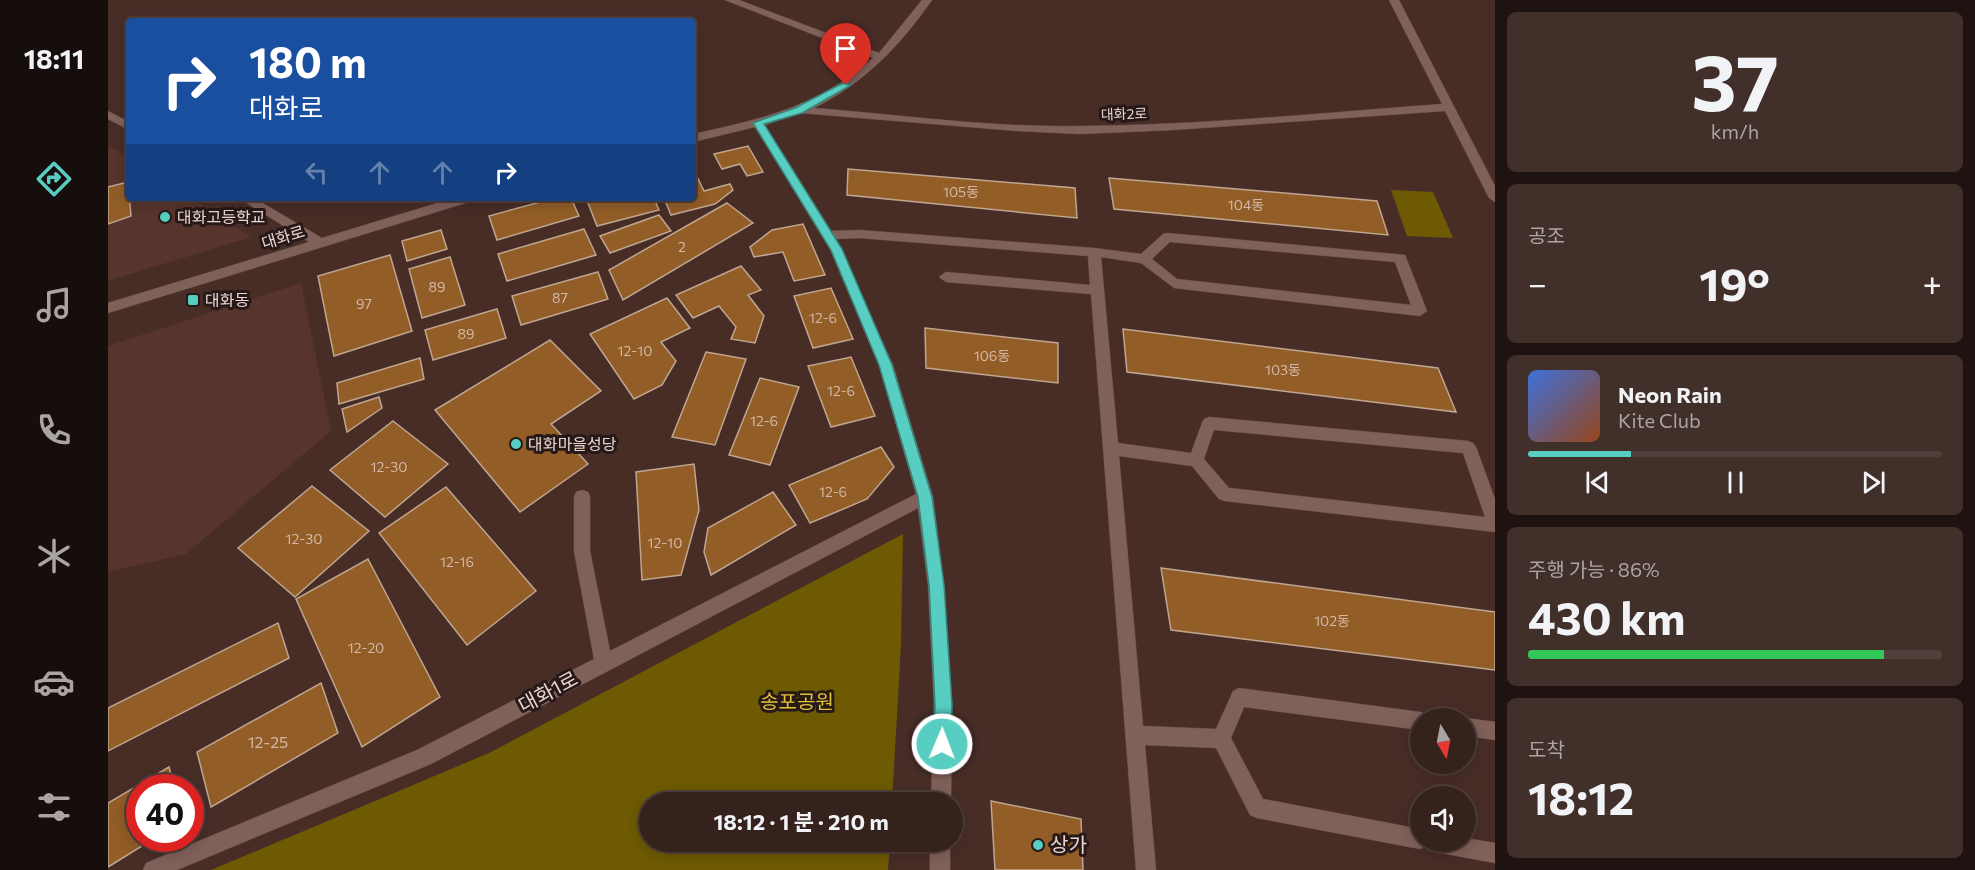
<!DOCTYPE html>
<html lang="ko">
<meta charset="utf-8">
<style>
:root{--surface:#36221d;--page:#412f2a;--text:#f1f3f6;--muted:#aaa4a4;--line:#503f3b;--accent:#57cec1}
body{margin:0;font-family:Commissioner,"Noto Sans KR",sans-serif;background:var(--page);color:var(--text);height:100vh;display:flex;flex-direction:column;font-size:22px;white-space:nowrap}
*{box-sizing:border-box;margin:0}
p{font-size:20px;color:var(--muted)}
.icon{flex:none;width:33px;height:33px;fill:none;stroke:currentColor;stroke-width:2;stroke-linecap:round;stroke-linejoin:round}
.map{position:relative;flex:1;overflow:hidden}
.side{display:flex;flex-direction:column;gap:12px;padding:12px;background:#1e1310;width:480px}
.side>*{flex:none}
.guide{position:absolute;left:18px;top:18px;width:570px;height:183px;border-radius:6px;box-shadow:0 3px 15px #0003,0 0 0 2px var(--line);background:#1a4fa0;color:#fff;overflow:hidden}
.needle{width:39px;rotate:170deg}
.tools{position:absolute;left:1302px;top:708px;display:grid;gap:12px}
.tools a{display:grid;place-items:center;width:66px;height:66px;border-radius:50%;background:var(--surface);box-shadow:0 3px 15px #0003,0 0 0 2px var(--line);font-size:30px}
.speed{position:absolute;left:18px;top:774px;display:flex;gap:12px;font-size:30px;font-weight:700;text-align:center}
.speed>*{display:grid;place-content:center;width:78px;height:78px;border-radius:50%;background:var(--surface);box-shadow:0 3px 15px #0003,0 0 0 2px var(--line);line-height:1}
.speed .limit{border:9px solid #d22;background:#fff;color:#111}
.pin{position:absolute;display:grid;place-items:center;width:51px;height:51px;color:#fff;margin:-62px -26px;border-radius:50% 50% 50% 0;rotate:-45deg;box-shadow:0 0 6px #0007}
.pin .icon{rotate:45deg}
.me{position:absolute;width:66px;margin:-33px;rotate:1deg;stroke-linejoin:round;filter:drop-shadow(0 0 4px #0008)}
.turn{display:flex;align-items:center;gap:21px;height:126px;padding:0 24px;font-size:27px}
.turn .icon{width:78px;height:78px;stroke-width:2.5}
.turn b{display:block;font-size:42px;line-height:51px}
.lanes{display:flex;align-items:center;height:57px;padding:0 24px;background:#0003;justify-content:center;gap:30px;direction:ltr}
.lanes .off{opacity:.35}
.big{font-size:45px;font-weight:700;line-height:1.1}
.side .widget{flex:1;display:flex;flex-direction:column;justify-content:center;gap:9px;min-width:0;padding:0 21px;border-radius:9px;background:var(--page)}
.side .dial{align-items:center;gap:0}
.dial b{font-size:78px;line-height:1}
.song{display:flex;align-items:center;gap:18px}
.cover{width:72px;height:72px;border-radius:9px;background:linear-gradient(135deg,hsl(220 70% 55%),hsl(20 70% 35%))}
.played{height:6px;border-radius:3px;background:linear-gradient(90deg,var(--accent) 25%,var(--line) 25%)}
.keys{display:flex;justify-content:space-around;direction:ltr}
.heat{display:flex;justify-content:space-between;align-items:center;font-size:33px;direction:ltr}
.charge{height:9px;border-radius:4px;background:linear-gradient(90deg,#34c759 86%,var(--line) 0)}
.trip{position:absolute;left:531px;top:792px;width:324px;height:60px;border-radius:30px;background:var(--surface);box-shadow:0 3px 15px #0003,0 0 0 2px var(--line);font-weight:700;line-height:60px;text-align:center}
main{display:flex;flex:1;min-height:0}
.tabs{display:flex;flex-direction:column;width:108px;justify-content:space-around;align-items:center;background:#160e0c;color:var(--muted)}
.tabs .icon{width:42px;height:42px}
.tabs .selected{color:var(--accent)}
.tabs b{font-size:27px;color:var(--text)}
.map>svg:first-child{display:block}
.built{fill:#57342d}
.green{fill:#6e5a02}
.building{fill:#925d27;stroke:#bfa690;stroke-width:1.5}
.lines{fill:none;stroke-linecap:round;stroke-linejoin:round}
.minor-casing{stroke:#624b46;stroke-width:1}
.minor{fill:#80615a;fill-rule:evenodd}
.route{fill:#57cec1;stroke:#39867d;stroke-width:1.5}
.poi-dot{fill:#57cec1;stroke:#261917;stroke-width:2}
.labels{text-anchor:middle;stroke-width:6;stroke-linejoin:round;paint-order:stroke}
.far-street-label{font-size:14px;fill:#e9d6d2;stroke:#261917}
.number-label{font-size:14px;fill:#d3b8a7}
.poi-label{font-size:16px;fill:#e9d6d2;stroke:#261917;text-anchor:start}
.street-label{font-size:16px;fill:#e9d6d2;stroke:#261917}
.near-number-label{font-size:16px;fill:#d3b8a7}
.near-street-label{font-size:20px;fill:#e9d6d2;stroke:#261917}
.near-park-label{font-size:20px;fill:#e4c036;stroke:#261917}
.near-poi-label{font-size:20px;fill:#e9d6d2;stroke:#261917;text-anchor:start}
</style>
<main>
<nav class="tabs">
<b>18:11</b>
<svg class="icon selected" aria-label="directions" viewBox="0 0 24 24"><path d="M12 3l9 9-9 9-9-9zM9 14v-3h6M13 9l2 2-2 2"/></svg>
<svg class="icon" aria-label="music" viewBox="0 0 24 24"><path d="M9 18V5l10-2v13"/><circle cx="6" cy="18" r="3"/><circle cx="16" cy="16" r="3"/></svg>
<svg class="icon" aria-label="phone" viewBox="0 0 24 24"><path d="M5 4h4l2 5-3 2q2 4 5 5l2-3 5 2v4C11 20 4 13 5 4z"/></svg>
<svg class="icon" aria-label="climate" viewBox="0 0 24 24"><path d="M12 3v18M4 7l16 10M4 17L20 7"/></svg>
<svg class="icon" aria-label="car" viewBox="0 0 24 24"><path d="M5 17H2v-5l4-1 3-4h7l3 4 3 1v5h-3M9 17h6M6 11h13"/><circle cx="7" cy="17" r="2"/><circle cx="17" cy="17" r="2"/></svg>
<svg class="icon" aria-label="filters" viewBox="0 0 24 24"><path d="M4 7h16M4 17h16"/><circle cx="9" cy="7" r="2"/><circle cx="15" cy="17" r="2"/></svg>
</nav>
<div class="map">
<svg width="1387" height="870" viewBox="0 0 1387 870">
<rect width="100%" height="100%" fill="#482d27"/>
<!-- built -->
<g class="built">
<path d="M 0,145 L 21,158 L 21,198 L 83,198 L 143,237 L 0,281 Z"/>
<path d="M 193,283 L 223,431 L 78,554 L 0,572 L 0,346 Z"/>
</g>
<!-- green -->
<g class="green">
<path d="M 1283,190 L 1325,192 L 1345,238 L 1299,236 Z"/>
<path d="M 795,534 L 793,645 L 784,802 L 542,802 L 542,842 L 782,842 L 780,870 L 103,870 L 381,753 Z"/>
</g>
<!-- building -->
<g class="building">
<path d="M 640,146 L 655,172 L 639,176 L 632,164 L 614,169 L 606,154 Z"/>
<path d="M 585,168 L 596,191 L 622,184 L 625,190 L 607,204 L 563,215 L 556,198 L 585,198 Z"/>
<path d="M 740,169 L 967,188 L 969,218 L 739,195 Z"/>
<path d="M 1001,178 L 1269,201 L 1280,235 L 1006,209 Z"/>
<path d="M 20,182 L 23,216 L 0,224 L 0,187 Z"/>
<path d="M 447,198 L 463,198 L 471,216 L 389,240 L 381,216 Z"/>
<path d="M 478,198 L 546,198 L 551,210 L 489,226 Z"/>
<path d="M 619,203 L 645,223 L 515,300 L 501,270 Z"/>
<path d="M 551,215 L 563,231 L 502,253 L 492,236 Z"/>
<path d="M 695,224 L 717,275 L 686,281 L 675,252 L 646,257 L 642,247 L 664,230 Z"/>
<path d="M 476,229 L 488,255 L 399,281 L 390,254 Z"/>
<path d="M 333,230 L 339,249 L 299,261 L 294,241 Z"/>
<path d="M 282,255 L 304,331 L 226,356 L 210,276 Z"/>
<path d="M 342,257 L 357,305 L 314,318 L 301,269 Z"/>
<path d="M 633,266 L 653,290 L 640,295 L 656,316 L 647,343 L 623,339 L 628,327 L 611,306 L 585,318 L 568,295 Z"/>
<path d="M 490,272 L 500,299 L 413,325 L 404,296 Z"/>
<path d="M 723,288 L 745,339 L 705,348 L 686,296 Z"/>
<path d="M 559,298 L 582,328 L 553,342 L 568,361 L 554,385 L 526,399 L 482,334 Z"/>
<path d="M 389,309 L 398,338 L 325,360 L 317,330 Z"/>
<path d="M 817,328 L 950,343 L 950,383 L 818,368 Z"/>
<path d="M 1015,329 L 1330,368 L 1348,412 L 1019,372 Z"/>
<path d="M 442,340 L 493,391 L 443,424 L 480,464 L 412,512 L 327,410 Z"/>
<path d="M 598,352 L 638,359 L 607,445 L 564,437 Z"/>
<path d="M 743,357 L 767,416 L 723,427 L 700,366 Z"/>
<path d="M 312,358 L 316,379 L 231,404 L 229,383 Z"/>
<path d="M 652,378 L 691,387 L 662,465 L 621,455 Z"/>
<path d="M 271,397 L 274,408 L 239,432 L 234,409 Z"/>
<path d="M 285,421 L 340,464 L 277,517 L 222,470 Z"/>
<path d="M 773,447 L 786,467 L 759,499 L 702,523 L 681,485 Z"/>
<path d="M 586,464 L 591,510 L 573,575 L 534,580 L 528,472 Z"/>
<path d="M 204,486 L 261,531 L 187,597 L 130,548 Z"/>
<path d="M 338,487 L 428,591 L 359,645 L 271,533 Z"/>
<path d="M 665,492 L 688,525 L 603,575 L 596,552 L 600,528 Z"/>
<path d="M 260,559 L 332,697 L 254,747 L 188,599 Z"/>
<path d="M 1053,568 L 1387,612 L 1387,670 L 1063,630 Z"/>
<path d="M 170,623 L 181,658 L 0,751 L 0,708 Z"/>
<path d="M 213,683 L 230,733 L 103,807 L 89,752 Z"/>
<path d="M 61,767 L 67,788 L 32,788 L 32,838 L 47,838 L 0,867 L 0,803 Z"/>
<path d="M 883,801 L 973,819 L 975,870 L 887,870 Z"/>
</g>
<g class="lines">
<defs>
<g id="minor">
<path d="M 617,0 L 631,0 L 771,53 L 814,0 L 824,0 C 792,46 756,83 706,108 C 795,115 885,128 974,126 C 1094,125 1214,113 1334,104 L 1281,0 L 1291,0 L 1387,186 L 1387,202 L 1381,198 L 1337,111 L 1065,130 L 972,134 L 909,131 L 692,113 L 657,125 L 723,231 L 751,230 L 986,248 L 1033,254 L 1055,234 L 1059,233 L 1297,255 L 1319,311 L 1312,316 L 1066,288 L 1033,263 L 993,257 L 1010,443 L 1083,453 L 1094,423 L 1096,419 L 1101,417 L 1360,441 L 1365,443 L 1368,447 L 1387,499 L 1387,532 L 1117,501 L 1111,499 L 1084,466 L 1011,456 L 1035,726 L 1108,729 L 1125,691 L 1131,688 L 1312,712 L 1319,714 L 1320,718 L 1312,718 L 1312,730 L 1136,707 L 1123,738 L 1155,799 L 1312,829 L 1312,842 L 1358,842 L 1358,838 L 1387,843 L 1387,863 L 1327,852 L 1319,846 L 1312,849 L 1149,818 L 1142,815 L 1108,748 L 1037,745 L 1048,870 L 1028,870 L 983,294 L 838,282 L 831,277 L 838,272 L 982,285 L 980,256 L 751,238 L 728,239 L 785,365 L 825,497 L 836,585 L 844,704 L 843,802 L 823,802 L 826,704 L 820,585 L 810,508 L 323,764 L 69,870 L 35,870 L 38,863 L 309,750 L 486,659 L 466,551 L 466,497 L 468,492 L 474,490 L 480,492 L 482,497 L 482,551 L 502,651 L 808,494 L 771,365 L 722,249 L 647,127 L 585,142 L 585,134 C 654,119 710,107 765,58 ZM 1062,242 L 1287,262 L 1303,305 L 1069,279 L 1044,259 ZM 1106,430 L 1355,453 L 1377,517 L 1121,488 L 1096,459 Z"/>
<path d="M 0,111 L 21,122 L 21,130 L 0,119 Z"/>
<path d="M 131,198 L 146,198 L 214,238 L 346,198 L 366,198 L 364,201 L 0,313 L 0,303 L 201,242 Z"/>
<path d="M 1356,718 L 1358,718 L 1387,722 L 1387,740 L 1358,736 Z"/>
<rect x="822" y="842" width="20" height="28"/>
</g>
</defs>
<!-- minor casing -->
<use href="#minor" class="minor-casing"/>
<!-- minor -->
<use href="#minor" class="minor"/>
</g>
<!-- route -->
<path class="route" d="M 735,83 L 743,85 L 694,113 L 656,124 L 734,249 L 784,365 L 824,497 L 836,585 L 844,705 L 843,744 L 840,750 L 834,752 L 828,750 L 826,744 L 827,705 L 821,585 L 810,497 L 771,365 L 723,250 L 645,123 L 687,108 Z"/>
<!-- markers -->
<g class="poi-dot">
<circle cx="57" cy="217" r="6"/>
<rect x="79" y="294" width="12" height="12" rx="3"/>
<circle cx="408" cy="444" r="6"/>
<circle cx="930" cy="845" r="6"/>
</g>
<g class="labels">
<!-- far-street labels -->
<g class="far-street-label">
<text transform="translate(1016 114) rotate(-2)" y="5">대화2로</text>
</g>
<!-- number labels -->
<g class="number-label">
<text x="853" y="197">105동</text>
<text x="1138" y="210">104동</text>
<text x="574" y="252">2</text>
<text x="329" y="292">89</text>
<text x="452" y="303">87</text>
<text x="256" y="309">97</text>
<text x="715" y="323">12-6</text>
<text x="358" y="339">89</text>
<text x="527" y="356">12-10</text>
<text x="884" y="361">106동</text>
<text x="1175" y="375">103동</text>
<text x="733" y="396">12-6</text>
<text x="656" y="426">12-6</text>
<text x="281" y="472">12-30</text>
<text x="725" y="497">12-6</text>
<text x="196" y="544">12-30</text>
<text x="557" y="548">12-10</text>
<text x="349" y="567">12-16</text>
<text x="1224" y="626">102동</text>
<text x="258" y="653">12-20</text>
</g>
<!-- poi labels -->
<g class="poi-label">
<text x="69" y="223">대화고등학교</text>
<text x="97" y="306">대화동</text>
<text x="420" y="450">대화마을성당</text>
</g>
<!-- street labels -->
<g class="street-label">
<text transform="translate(175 237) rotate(-17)" y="6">대화로</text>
</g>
<!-- near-number labels -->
<g class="near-number-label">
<text x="160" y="748">12-25</text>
</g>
<!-- near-street labels -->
<g class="near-street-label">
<text transform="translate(440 692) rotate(-28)" y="7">대화1로</text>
</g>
<!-- near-park labels -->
<g class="near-park-label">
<text x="689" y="709">송포공원</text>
</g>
<!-- near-poi labels -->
<g class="near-poi-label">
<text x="942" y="852">상가</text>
</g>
</g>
</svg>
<div class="tools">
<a><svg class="needle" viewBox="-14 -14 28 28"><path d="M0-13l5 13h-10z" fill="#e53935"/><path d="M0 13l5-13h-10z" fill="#aaa4a4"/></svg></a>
<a><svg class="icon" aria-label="sound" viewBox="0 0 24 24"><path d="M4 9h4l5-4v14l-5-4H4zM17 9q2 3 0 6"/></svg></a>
</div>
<div class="speed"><div class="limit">40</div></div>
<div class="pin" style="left:738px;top:85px;background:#d93025"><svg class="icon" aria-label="arrive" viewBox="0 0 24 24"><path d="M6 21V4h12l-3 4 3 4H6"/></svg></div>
<svg class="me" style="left:834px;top:744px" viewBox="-20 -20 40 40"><circle r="17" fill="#57cec1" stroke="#fff" stroke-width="3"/><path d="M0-11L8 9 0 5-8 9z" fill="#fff"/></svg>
<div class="trip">18:12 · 1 분 · 210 m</div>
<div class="guide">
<div class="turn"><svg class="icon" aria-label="right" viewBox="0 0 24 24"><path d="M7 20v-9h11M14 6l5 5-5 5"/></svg><div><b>180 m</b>대화로</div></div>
<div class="lanes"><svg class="icon off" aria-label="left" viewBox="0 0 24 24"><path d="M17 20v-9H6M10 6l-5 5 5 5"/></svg><svg class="icon off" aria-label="ahead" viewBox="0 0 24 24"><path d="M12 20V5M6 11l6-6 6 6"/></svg><svg class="icon off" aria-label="ahead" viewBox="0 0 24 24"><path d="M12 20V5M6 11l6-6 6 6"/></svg><svg class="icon" aria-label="right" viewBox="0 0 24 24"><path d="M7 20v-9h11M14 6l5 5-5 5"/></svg></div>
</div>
</div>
<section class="side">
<div class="widget dial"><b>37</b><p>km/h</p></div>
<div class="widget"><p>공조</p>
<div class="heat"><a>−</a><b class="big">19°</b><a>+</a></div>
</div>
<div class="widget">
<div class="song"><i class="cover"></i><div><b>Neon Rain</b><p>Kite Club</p></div></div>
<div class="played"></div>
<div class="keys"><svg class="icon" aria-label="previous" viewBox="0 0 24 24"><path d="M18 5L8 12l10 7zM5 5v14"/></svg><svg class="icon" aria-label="pause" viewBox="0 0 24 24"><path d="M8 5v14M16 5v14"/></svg><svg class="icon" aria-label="next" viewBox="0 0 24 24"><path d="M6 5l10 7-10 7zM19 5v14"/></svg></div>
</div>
<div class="widget"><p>주행 가능 · 86%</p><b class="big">430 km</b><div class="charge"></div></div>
<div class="widget"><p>도착</p><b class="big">18:12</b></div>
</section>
</main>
